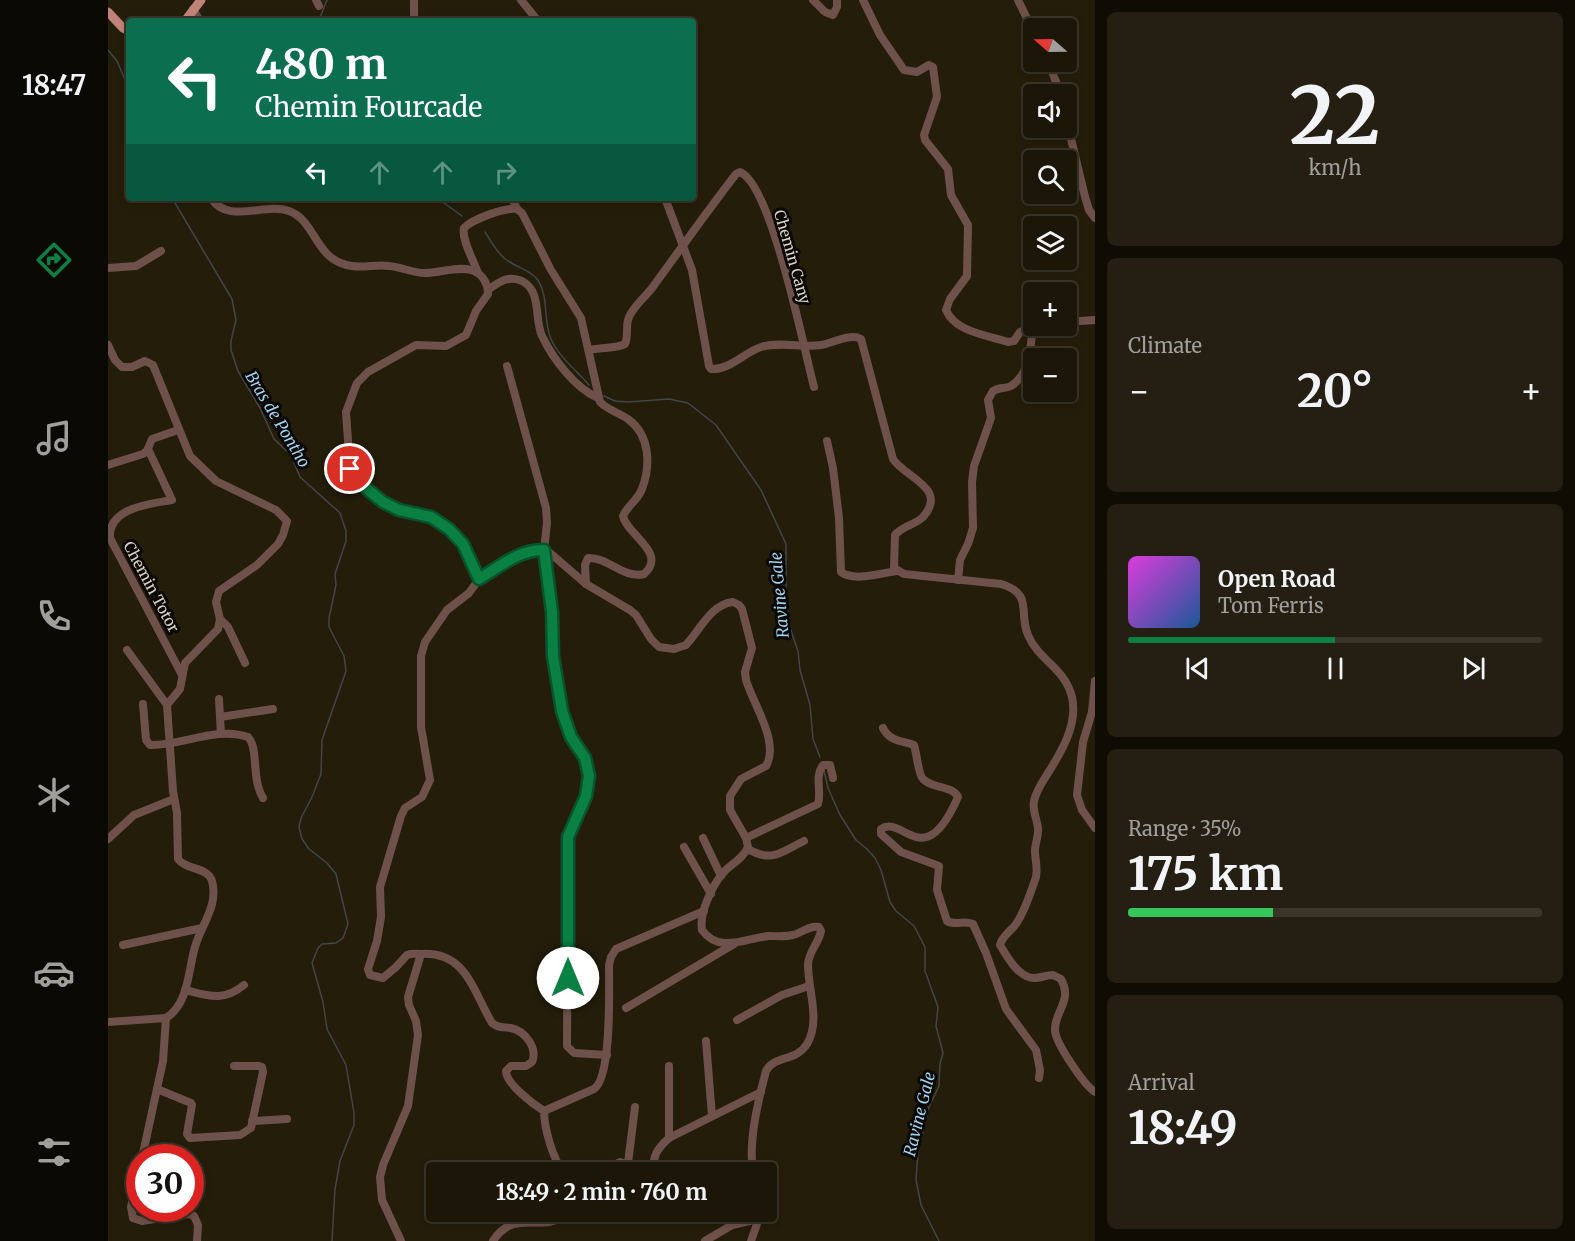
<!DOCTYPE html>
<meta charset="utf-8">
<style>
:root{--surface:#1b1608;--page:#241f12;--text:#f1f3f6;--muted:#a09f9c;--line:#393529;--accent:#0b8043}
body{margin:0;font-family:Merriweather,serif;background:var(--page);color:var(--text);height:100vh;display:flex;flex-direction:column;font-size:22px;white-space:nowrap}
*{box-sizing:border-box;margin:0}
p{font-size:20px;color:var(--muted)}
.icon{flex:none;width:33px;height:33px;fill:none;stroke:currentColor;stroke-width:2;stroke-linecap:round;stroke-linejoin:round}
.map{position:relative;flex:1;overflow:hidden}
.sheet{display:flex;flex-direction:column;gap:12px;padding:12px;background:#0f0c04;width:480px}
.sheet>*{flex:none}
.top-card{position:absolute;left:18px;top:18px;width:570px;height:183px;border-radius:6px;box-shadow:0 3px 9px #0003,0 0 0 2px var(--line);background:#0b6e4f;color:#fff;overflow:hidden}
.needle{width:39px;rotate:290deg}
.fabs{position:absolute;left:915px;top:18px;display:grid;gap:12px}
.fabs a{display:grid;place-items:center;width:54px;height:54px;border-radius:6px;background:var(--surface);box-shadow:0 3px 9px #0003,0 0 0 2px var(--line);font-size:30px}
.speed{position:absolute;left:18px;top:1144px;display:flex;gap:12px;font-size:30px;font-weight:700;text-align:center}
.speed>*{display:grid;place-content:center;width:78px;height:78px;border-radius:50%;background:var(--surface);box-shadow:0 3px 9px #0003,0 0 0 2px var(--line);line-height:1}
.speed .limit{border:9px solid #d22;background:#fff;color:#111}
.pin{position:absolute;display:grid;place-items:center;width:51px;height:51px;color:#fff;margin:-26px;border:3px solid #fff;border-radius:50%;box-shadow:0 2px 6px #0007}
.me{position:absolute;width:66px;margin:-33px;rotate:0deg;stroke-linejoin:round;filter:drop-shadow(0 0 4px #0008)}
.turn{display:flex;align-items:center;gap:21px;height:126px;padding:0 30px;font-size:27px}
.turn .icon{width:78px;height:78px;stroke-width:2.5}
.turn b{display:block;font-size:42px;line-height:51px}
.lanes{display:flex;align-items:center;height:57px;padding:0 30px;background:#0003;justify-content:center;gap:30px;direction:ltr}
.lanes .off{opacity:.35}
.big{font-size:45px;font-weight:700;line-height:1.1}
.sheet .widget{flex:1;display:flex;flex-direction:column;justify-content:center;gap:9px;min-width:0;padding:0 21px;border-radius:9px;background:var(--page)}
.sheet .dial{align-items:center;gap:0}
.dial b{font-size:78px;line-height:1}
.song{display:flex;align-items:center;gap:18px}
.cover{width:72px;height:72px;border-radius:9px;background:linear-gradient(135deg,hsl(300 70% 55%),hsl(210 70% 35%))}
.played{height:6px;border-radius:3px;background:linear-gradient(90deg,var(--accent) 50%,var(--line) 50%)}
.keys{display:flex;justify-content:space-around;direction:ltr}
.heat{display:flex;justify-content:space-between;align-items:center;font-size:33px;direction:ltr}
.charge{height:9px;border-radius:4px;background:linear-gradient(90deg,#34c759 35%,var(--line) 0)}
.trip{position:absolute;left:318px;top:1162px;width:351px;height:60px;border-radius:6px;background:var(--surface);box-shadow:0 3px 9px #0003,0 0 0 2px var(--line);font-weight:700;line-height:60px;text-align:center}
main{display:flex;flex:1;min-height:0}
.tabs{display:flex;flex-direction:column;width:108px;justify-content:space-around;align-items:center;background:#0b0903;color:var(--muted)}
.tabs .icon{width:42px;height:42px}
.tabs .current{color:var(--accent)}
.tabs b{font-size:27px;color:var(--text)}
.map>svg:first-child{display:block}
.lines{fill:none;stroke-linecap:round;stroke-linejoin:round}
.stream{stroke:#41464a;stroke-width:1.5}
.minor{stroke:#6f514b;stroke-width:8}
.major{stroke:#c08377;stroke-width:9}
.route-casing{stroke:#07532c;stroke-width:15}
.route{stroke:#0b8043;stroke-width:10}
.labels{text-anchor:middle;stroke-width:6;stroke-linejoin:round;paint-order:stroke}
.street-label{font-size:15px;fill:#d9d5c9;stroke:#0b0803}
.water-label{font-size:16px;font-style:italic;fill:#9ed4f6;stroke:#0b0803}
</style>
<main>
<nav class="tabs">
<b>18:47</b>
<svg class="icon current" aria-label="directions" viewBox="0 0 24 24"><path d="M12 3l9 9-9 9-9-9zM9 14v-3h6M13 9l2 2-2 2"/></svg>
<svg class="icon" aria-label="music" viewBox="0 0 24 24"><path d="M9 18V5l10-2v13"/><circle cx="6" cy="18" r="3"/><circle cx="16" cy="16" r="3"/></svg>
<svg class="icon" aria-label="phone" viewBox="0 0 24 24"><path d="M5 4h4l2 5-3 2q2 4 5 5l2-3 5 2v4C11 20 4 13 5 4z"/></svg>
<svg class="icon" aria-label="climate" viewBox="0 0 24 24"><path d="M12 3v18M4 7l16 10M4 17L20 7"/></svg>
<svg class="icon" aria-label="car" viewBox="0 0 24 24"><path d="M5 17H2v-5l4-1 3-4h7l3 4 3 1v5h-3M9 17h6M6 11h13"/><circle cx="7" cy="17" r="2"/><circle cx="17" cy="17" r="2"/></svg>
<svg class="icon" aria-label="filters" viewBox="0 0 24 24"><path d="M4 7h16M4 17h16"/><circle cx="9" cy="7" r="2"/><circle cx="15" cy="17" r="2"/></svg>
</nav>
<div class="map">
<svg width="987" height="1241" viewBox="0 0 987 1241">
<rect width="100%" height="100%" fill="#241d0a"/>
<g class="lines">
<!-- stream -->
<g class="stream">
<path d="M 213,21 L 213,15 L 219,0"/>
<path d="M 0,50 L 9,61 L 21,89"/>
<path d="M 64,198 L 124,299 L 128,320 L 123,341 L 123,350 L 130,371 L 152,408 L 166,439 L 183,455 L 192,477 L 232,513 L 238,531 L 238,541 L 227,574 L 228,585 L 221,618 L 221,627 L 236,656 L 238,671 L 214,740 L 213,774 L 204,797 L 193,818 L 191,827 L 194,839 L 201,849 L 219,863 L 228,874 L 240,924 L 235,938 L 228,943 L 214,944 L 210,948 L 204,963 L 215,1002 L 219,1029 L 238,1065 L 246,1113 L 246,1125 L 232,1161 L 227,1189 L 224,1241"/>
<path d="M 329,198 L 354,216"/>
<path d="M 377,232 C 383,241 387,250 396,258 C 406,267 422,269 430,280 C 441,298 435,320 443,339 C 450,356 469,371 481,385"/>
<path d="M 496,396 L 507,401 L 520,402 L 561,399 L 580,403 L 608,425 L 653,490 L 678,544 L 678,589 L 682,628 L 690,651 L 692,670 L 702,705 L 705,739 L 712,757"/>
<path d="M 716,770 L 720,788 L 732,815 L 748,840 L 759,849 L 767,858 L 773,870 L 782,902 L 788,911 L 806,926 L 817,947 L 817,971 L 830,1007 L 828,1026 L 835,1053 L 832,1064 L 831,1086 L 821,1107 L 810,1152 L 808,1180 L 813,1205 L 831,1241"/>
</g>
<!-- minor -->
<g class="minor">
<path d="M 208,0 L 211,6"/>
<path d="M 306,0 L 306,21"/>
<path d="M 413,0 L 430,21"/>
<path d="M 705,0 L 717,12 L 725,15 L 729,7 L 729,0"/>
<path d="M 755,0 L 772,35 L 796,70 L 809,72 L 821,65 L 825,67 L 829,97 L 816,135 L 817,140 L 840,169 L 843,195 L 860,225 L 859,276 L 842,299 L 838,310 C 847,332 879,335 900,342 L 906,341 L 912,332 L 926,325"/>
<path d="M 910,0 L 926,33"/>
<path d="M 85,9 L 92,21"/>
<path d="M 940,62 L 953,94"/>
<path d="M 958,118 L 977,197 L 981,210 L 987,218"/>
<path d="M 103,198 C 120,225 157,202 181,211 C 209,221 206,261 244,266 C 257,268 269,264 281,266 C 294,267 304,273 317,273 C 331,273 349,266 363,270 C 374,273 380,283 380,294 L 368,311 L 358,335 L 338,346 L 308,345 L 260,372 L 249,383 L 238,412 L 242,469 L 248,480 L 283,506 L 291,510 L 323,517 L 341,529 L 355,545 L 371,579"/>
<path d="M 404,198 L 409,209 L 414,213 L 443,270 L 473,318 L 492,402 C 500,410 511,413 520,419 C 542,435 543,465 534,489 C 530,500 519,506 515,516 C 519,535 560,553 536,574 C 515,579 500,557 480,558 L 477,565 L 478,584"/>
<path d="M 557,198 L 584,270 L 601,366 L 603,369 C 622,370 637,352 653,347 C 673,341 694,348 713,345 C 725,343 742,333 753,339 L 785,459 C 796,477 841,488 815,517 C 807,525 794,526 787,535 L 786,568 L 796,574 L 893,584 C 926,594 910,612 920,635 C 931,661 957,668 964,697 C 970,724 954,751 940,773 C 935,781 928,791 926,801 C 924,810 929,819 930,828 C 931,836 927,843 927,851 C 927,860 930,867 928,877 C 923,892 917,911 908,924 C 903,931 894,936 892,945 C 899,957 911,978 926,978 C 932,978 939,975 945,975 L 953,979 C 965,1000 947,1011 947,1029 C 946,1041 976,1085 987,1092"/>
<path d="M 0,268 L 28,266 L 53,251"/>
<path d="M 370,273 C 366,261 353,239 356,228 C 365,219 397,207 409,209"/>
<path d="M 380,290 C 391,282 400,275 414,281 C 434,291 426,319 434,336 C 445,359 467,388 490,398"/>
<path d="M 958,322 L 987,320"/>
<path d="M 0,345 L 7,360 L 14,367 L 24,367 L 37,361 L 45,365 L 82,456 L 108,481 L 168,510 L 179,521 L 175,535 L 170,544 L 149,565 L 111,591 L 108,602 L 112,619 L 110,629 L 77,663 L 72,689 L 59,705 L 65,791 L 69,813 L 70,859 C 78,870 100,867 104,881 C 111,905 93,925 87,947 C 80,970 81,1004 58,1018 L 0,1022"/>
<path d="M 482,350 C 492,347 509,349 517,344 C 521,335 517,326 521,317 C 527,304 540,295 547,284 C 574,247 600,210 628,174 L 632,172 C 664,185 696,350 706,387"/>
<path d="M 399,366 L 438,508 L 439,523 L 436,551 L 444,612 L 445,656 L 454,711 L 463,737 L 477,758 L 481,776 L 478,796 L 460,837 L 459,1046 L 466,1053 L 499,1055"/>
<path d="M 719,441 L 725,468 L 731,518 L 733,572 C 746,582 773,573 789,571"/>
<path d="M 40,449 L 64,500 C 43,504 0,507 2,538 L 74,675"/>
<path d="M 0,465 L 35,454 L 39,451 L 44,439 L 70,430"/>
<path d="M 850,580 L 852,560 L 860,544 L 865,528 L 864,482 L 866,466 L 883,418 L 880,400 L 885,391 C 891,387 897,389 903,386 C 922,375 923,344 925,325"/>
<path d="M 112,619 L 120,627 L 137,663"/>
<path d="M 19,650 L 59,705"/>
<path d="M 987,681 L 984,712 L 975,742 L 969,795 L 974,810 L 987,828"/>
<path d="M 111,699 L 113,734"/>
<path d="M 35,704 L 38,740 L 42,745 C 74,746 108,726 140,737 C 151,748 143,779 155,798"/>
<path d="M 112,717 L 165,709"/>
<path d="M 775,728 C 781,741 794,741 806,745 C 809,754 810,774 815,779 C 824,789 844,785 850,797 C 816,875 795,814 773,829 L 773,834 L 793,852 L 831,866 L 829,890 L 839,921 C 847,926 856,920 865,924 L 878,953 L 898,1009 L 928,1050 L 932,1070 L 931,1078"/>
<path d="M 595,838 L 613,876"/>
<path d="M 638,838 L 710,804 C 714,790 706,778 715,765 L 722,765 L 725,778"/>
<path d="M 0,839 L 26,815 L 66,799"/>
<path d="M 576,847 L 603,894"/>
<path d="M 640,849 C 664,863 673,852 696,841"/>
<path d="M 15,945 L 94,928"/>
<path d="M 77,990 C 101,996 115,1002 136,985"/>
<path d="M 518,1008 L 626,944"/>
<path d="M 629,1020 L 674,995 L 701,986"/>
<path d="M 598,1041 L 604,1116"/>
<path d="M 561,1066 L 561,1138"/>
<path d="M 49,1089 L 83,1103 L 84,1105 L 79,1134 L 82,1138 L 132,1135 L 143,1128 L 155,1072 L 154,1067 L 151,1066 L 126,1066"/>
<path d="M 436,1111 L 486,1089 C 504,1077 501,989 501,965 L 503,957 L 508,949 L 596,911"/>
<path d="M 144,1121 L 179,1119"/>
<path d="M 34,1158 L 55,1061 L 58,1018"/>
<path d="M 520,1163 L 527,1107"/>
<path d="M 32,1168 L 23,1207 L 25,1218 L 34,1221 L 81,1214 L 86,1216 L 90,1225 L 89,1241"/>
<path d="M 457,1173 C 445,1162 436,1127 436,1111 C 425,1104 398,1084 398,1071 L 403,1066 L 418,1066 L 424,1062 C 430,1048 417,1031 403,1028 C 395,1027 390,1028 384,1023 C 365,991 358,951 313,954 C 307,954 304,953 299,955 L 288,967 L 275,978 L 262,975 L 260,969 L 269,941 L 273,917 L 272,887 L 293,816 L 297,808 L 314,797 L 322,780 L 313,727 L 313,656 L 317,642 L 339,610 L 361,593 L 371,579 L 413,554 L 425,550 L 442,553 L 478,584 L 522,610 L 528,615 L 543,639 L 551,647 L 566,649 L 578,645 C 592,630 603,604 625,602 L 631,605 L 634,609 L 644,648 L 637,672 L 638,680 C 645,704 672,742 658,766 L 633,779 L 622,796 L 622,810 L 638,838 L 640,847 C 635,859 623,864 615,873 C 604,886 591,913 594,930 C 611,954 638,938 661,936 C 669,936 677,937 685,935 C 694,933 701,925 711,927 L 713,931 C 711,943 700,952 700,965 C 700,990 713,1021 699,1044 C 688,1062 666,1055 658,1071 C 650,1101 640,1142 645,1173"/>
<path d="M 490,1173 L 512,1162 L 543,1173"/>
<path d="M 546,1173 C 544,1156 549,1149 561,1138 L 653,1092"/>
<path d="M 293,1241 L 274,1200 L 272,1177 L 275,1165 L 300,1106 L 310,1035 L 308,1021 L 301,1005 L 300,997 L 313,954"/>
<path d="M 385,1241 C 408,1205 440,1237 456,1212"/>
<path d="M 597,1241 L 624,1225 L 650,1219"/>
<path d="M 643,1241 L 649,1224 L 650,1212"/>
</g>
<!-- major -->
<g class="major">
<path d="M 0,12 L 15,28 L 21,31"/>
<path d="M 77,21 L 93,0"/>
</g>
</g>
<g class="lines">
<defs>
<path id="route" d="M 242,469 L 248,480 L 275,502 L 291,510 L 323,517 L 341,529 L 355,544 L 371,579 C 391,567 412,549 436,550 L 444,612 L 445,656 L 454,711 L 463,737 L 477,758 L 481,776 L 478,796 L 460,837 L 460,978"/>
</defs>
<!-- route casing -->
<use href="#route" class="route-casing"/>
<!-- route -->
<use href="#route" class="route"/>
</g>
<g class="labels">
<!-- street labels -->
<g class="street-label">
<text transform="translate(684 257) rotate(74)" y="5">Chemin Cany</text>
<text transform="translate(43 587) rotate(62)" y="5">Chemin Totor</text>
</g>
<!-- water labels -->
<g class="water-label">
<text transform="translate(170 419) rotate(59)" y="6">Bras de Pontho</text>
<text transform="translate(671 595) rotate(-95)" y="6">Ravine Gale</text>
<text transform="translate(811 1114) rotate(-76)" y="6">Ravine Gale</text>
</g>
</g>
</svg>
<div class="fabs">
<a><svg class="needle" viewBox="-14 -14 28 28"><path d="M0-13l5 13h-10z" fill="#e53935"/><path d="M0 13l5-13h-10z" fill="#a09f9c"/></svg></a>
<a><svg class="icon" aria-label="sound" viewBox="0 0 24 24"><path d="M4 9h4l5-4v14l-5-4H4zM17 9q2 3 0 6"/></svg></a>
<a><svg class="icon" aria-label="search" viewBox="0 0 24 24"><circle cx="10" cy="10" r="6"/><path d="M15 15l6 6"/></svg></a>
<a><svg class="icon" aria-label="layers" viewBox="0 0 24 24"><path d="M12 4l9 5-9 5-9-5zM3 14l9 5 9-5"/></svg></a>
<a>+</a>
<a>−</a>
</div>
<div class="speed"><div class="limit">30</div></div>
<div class="pin" style="left:242px;top:469px;background:#d93025"><svg class="icon" aria-label="arrive" viewBox="0 0 24 24"><path d="M6 21V4h12l-3 4 3 4H6"/></svg></div>
<svg class="me" style="left:460px;top:978px" viewBox="-20 -20 40 40"><circle r="19" fill="#fff"/><path d="M0-13L10 11 0 6-10 11z" fill="#0b8043"/></svg>
<div class="trip">18:49 · 2 min · 760 m</div>
<div class="top-card">
<div class="turn"><svg class="icon" aria-label="left" viewBox="0 0 24 24"><path d="M17 20v-9H6M10 6l-5 5 5 5"/></svg><div><b>480 m</b>Chemin Fourcade</div></div>
<div class="lanes"><svg class="icon" aria-label="left" viewBox="0 0 24 24"><path d="M17 20v-9H6M10 6l-5 5 5 5"/></svg><svg class="icon off" aria-label="ahead" viewBox="0 0 24 24"><path d="M12 20V5M6 11l6-6 6 6"/></svg><svg class="icon off" aria-label="ahead" viewBox="0 0 24 24"><path d="M12 20V5M6 11l6-6 6 6"/></svg><svg class="icon off" aria-label="right" viewBox="0 0 24 24"><path d="M7 20v-9h11M14 6l5 5-5 5"/></svg></div>
</div>
</div>
<section class="sheet">
<div class="widget dial"><b>22</b><p>km/h</p></div>
<div class="widget"><p>Climate</p>
<div class="heat"><a>−</a><b class="big">20°</b><a>+</a></div>
</div>
<div class="widget">
<div class="song"><i class="cover"></i><div><b>Open Road</b><p>Tom Ferris</p></div></div>
<div class="played"></div>
<div class="keys"><svg class="icon" aria-label="previous" viewBox="0 0 24 24"><path d="M18 5L8 12l10 7zM5 5v14"/></svg><svg class="icon" aria-label="pause" viewBox="0 0 24 24"><path d="M8 5v14M16 5v14"/></svg><svg class="icon" aria-label="next" viewBox="0 0 24 24"><path d="M6 5l10 7-10 7zM19 5v14"/></svg></div>
</div>
<div class="widget"><p>Range · 35%</p><b class="big">175 km</b><div class="charge"></div></div>
<div class="widget"><p>Arrival</p><b class="big">18:49</b></div>
</section>
</main>
